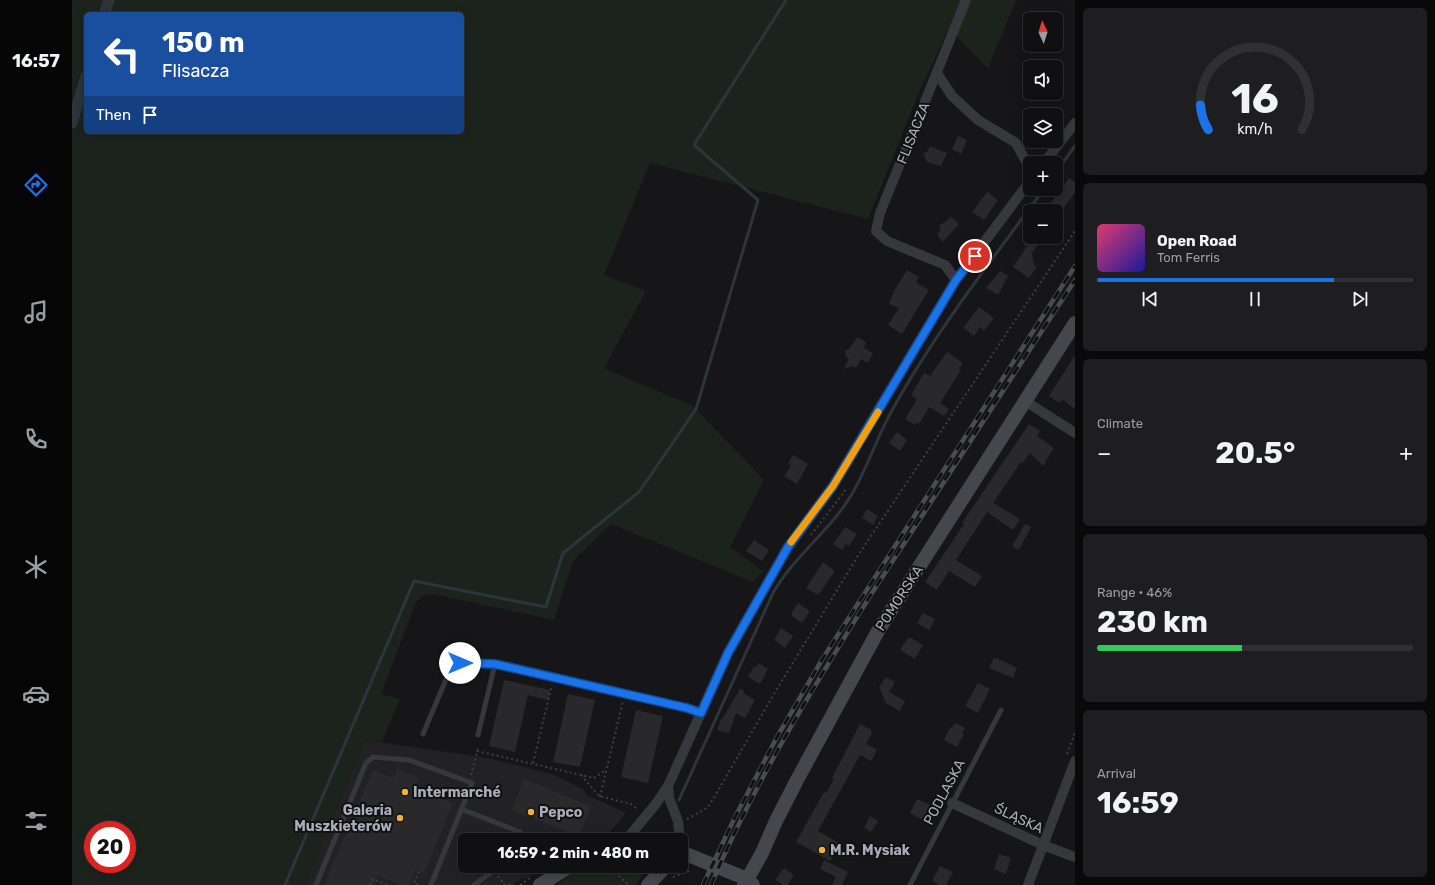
<!DOCTYPE html>
<meta charset="utf-8">
<style>
:root{--surface:#101012;--page:#1e1e20;--text:#f1f3f6;--muted:#9c9d9f;--line:#303032;--accent:#1a73e8}
body{margin:0;font-family:Rubik,sans-serif;background:var(--page);color:var(--text);height:100vh;display:flex;flex-direction:column;font-size:15px;white-space:nowrap}
*{box-sizing:border-box;margin:0}
p{font-size:13px;color:var(--muted)}
.icon{flex:none;width:22px;height:22px;fill:none;stroke:currentColor;stroke-width:2;stroke-linecap:round;stroke-linejoin:round}
.map{position:relative;flex:1;overflow:hidden}
.details{display:flex;flex-direction:column;gap:8px;padding:8px;background:#09090a;width:360px}
.details>*{flex:none}
.top-card{position:absolute;left:12px;top:12px;width:380px;height:122px;border-radius:6px;box-shadow:0 2px 10px #0003,0 0 0 1px var(--line);background:#1a4fa0;color:#fff;overflow:hidden}
.needle{width:26px;rotate:356deg}
.controls{position:absolute;left:951px;top:12px;display:grid;gap:8px}
.controls a{display:grid;place-items:center;width:40px;height:40px;border-radius:6px;background:var(--surface);box-shadow:0 2px 10px #0003,0 0 0 1px var(--line);font-size:20px}
.speed{position:absolute;left:12px;top:821px;display:flex;gap:8px;font-size:20px;font-weight:700;text-align:center}
.speed>*{display:grid;place-content:center;width:52px;height:52px;border-radius:50%;background:var(--surface);box-shadow:0 2px 10px #0003,0 0 0 1px var(--line);line-height:1}
.speed .limit{border:6px solid #d22;background:#fff;color:#111}
.pin{position:absolute;display:grid;place-items:center;width:34px;height:34px;color:#fff;margin:-17px;border:2px solid #fff;border-radius:50%;box-shadow:0 1px 4px #0007}
.me{position:absolute;width:44px;margin:-22px;rotate:90deg;stroke-linejoin:round;filter:drop-shadow(0 0 3px #0008)}
.turn{display:flex;align-items:center;gap:14px;height:84px;padding:0 12px;font-size:18px}
.turn .icon{width:52px;height:52px;stroke-width:2.5}
.turn b{display:block;font-size:28px;line-height:34px}
.then{display:flex;align-items:center;height:38px;padding:0 12px;background:#0003;gap:8px;font-size:15px}
.big{font-size:30px;font-weight:700;line-height:1.1}
.details .widget{flex:1;display:flex;flex-direction:column;justify-content:center;gap:6px;min-width:0;padding:0 14px;border-radius:6px;background:var(--page)}
.details .dial{align-items:center;gap:0}
.dial svg{height:104px;overflow:visible;fill:none;stroke:var(--line);stroke-width:7;stroke-linecap:round;text-anchor:middle}
.dial text{fill:var(--text);stroke:none}
.song{display:flex;align-items:center;gap:12px}
.cover{width:48px;height:48px;border-radius:6px;background:linear-gradient(135deg,hsl(340 70% 55%),hsl(240 70% 35%))}
.played{height:4px;border-radius:2px;background:linear-gradient(90deg,var(--accent) 75%,var(--line) 75%)}
.keys{display:flex;justify-content:space-around;direction:ltr}
.heat{display:flex;justify-content:space-between;align-items:center;font-size:22px;direction:ltr}
.charge{height:6px;border-radius:3px;background:linear-gradient(90deg,#34c759 46%,var(--line) 0)}
.trip{position:absolute;left:386px;top:833px;width:230px;height:40px;border-radius:6px;background:var(--surface);box-shadow:0 2px 10px #0003,0 0 0 1px var(--line);font-weight:700;line-height:40px;text-align:center}
main{display:flex;flex:1;min-height:0}
.tab-bar{display:flex;flex-direction:column;width:72px;justify-content:space-around;align-items:center;background:#060607;color:var(--muted)}
.tab-bar .icon{width:28px;height:28px}
.tab-bar .current{color:var(--accent)}
.tab-bar b{font-size:18px;color:var(--text)}
.map>svg:first-child{display:block}
.built{fill:#222225}
.green{fill:#1c231d;fill-rule:evenodd}
.lines{fill:none;stroke-linecap:round;stroke-linejoin:round}
.stream{stroke:#2c353c;stroke-width:3}
.canal{stroke:#2c353c;stroke-width:11}
.building{fill:#29292c}
.path{stroke:#3d3f44;stroke-width:2;stroke-dasharray:2 3;stroke-linecap:butt}
.lane{stroke:#37383d;stroke-width:5}
.street{stroke:#37383d;stroke-width:10}
.secondary{stroke:#45474d;stroke-width:14}
.rail-casing{stroke:#4a4c52;stroke-width:4.5}
.rail{stroke:#111113;stroke-width:3;stroke-dasharray:9;stroke-linecap:butt}
.route-casing{stroke:#114b97;stroke-width:10}
.route{stroke:#1a73e8;stroke-width:7}
.slow{stroke:#f59e0b;stroke-width:7}
.poi-dot{fill:#f2b134;stroke:#111113;stroke-width:1.5}
.labels{text-anchor:middle;stroke-width:4;stroke-linejoin:round;paint-order:stroke}
.street-label{font-size:14px;fill:#a8adb8;stroke:#111113}
.poi-label{font-size:14px;font-weight:bold;fill:#a8adb8;stroke:#111113;text-anchor:start}
</style>
<main>
<nav class="tab-bar">
<b>16:57</b>
<svg class="icon current" aria-label="directions" viewBox="0 0 24 24"><path d="M12 3l9 9-9 9-9-9zM9 14v-3h6M13 9l2 2-2 2"/></svg>
<svg class="icon" aria-label="music" viewBox="0 0 24 24"><path d="M9 18V5l10-2v13"/><circle cx="6" cy="18" r="3"/><circle cx="16" cy="16" r="3"/></svg>
<svg class="icon" aria-label="phone" viewBox="0 0 24 24"><path d="M5 4h4l2 5-3 2q2 4 5 5l2-3 5 2v4C11 20 4 13 5 4z"/></svg>
<svg class="icon" aria-label="climate" viewBox="0 0 24 24"><path d="M12 3v18M4 7l16 10M4 17L20 7"/></svg>
<svg class="icon" aria-label="car" viewBox="0 0 24 24"><path d="M5 17H2v-5l4-1 3-4h7l3 4 3 1v5h-3M9 17h6M6 11h13"/><circle cx="7" cy="17" r="2"/><circle cx="17" cy="17" r="2"/></svg>
<svg class="icon" aria-label="filters" viewBox="0 0 24 24"><path d="M4 7h16M4 17h16"/><circle cx="9" cy="7" r="2"/><circle cx="15" cy="17" r="2"/></svg>
</nav>
<div class="map">
<svg width="1003" height="885" viewBox="0 0 1003 885">
<rect width="100%" height="100%" fill="#161618"/>
<!-- built -->
<path class="built" d="M 293,740 L 416,758 L 480,774 L 511,789 L 515,795 L 554,813 L 539,831 L 520,840 L 393,840 L 393,866 L 467,866 L 441,885 L 232,885 Z"/>
<!-- green -->
<g class="green">
<path d="M 0,0 L 890,0 L 848,90 L 796,219 L 578,163 L 532,275 L 574,291 L 532,368 L 621,406 L 692,480 L 658,547 L 691,571 L 681,582 L 539,524 L 501,561 L 482,620 L 361,594 L 351,596 L 344,602 L 309,694 L 328,699 L 310,742 L 293,740 L 232,885 L 0,885 ZM 14,14 L 390,14 L 390,132 L 14,132 ZM 21,830 L 55,830 L 55,864 L 21,864 Z"/>
<path d="M 898,0 L 944,0 L 916,68 L 884,36 Z"/>
<path d="M 455,866 L 478,866 L 453,879 L 447,874 L 434,884 L 433,882 Z"/>
<path d="M 516,866 L 572,866 L 573,872 L 564,885 L 484,885 L 503,872 Z"/>
</g>
<g class="lines">
<!-- stream -->
<g class="stream">
<path d="M 984,172 L 1003,146"/>
<path d="M 607,800 L 701,593 C 722,556 759,530 780,494 C 795,468 804,440 818,414 C 862,334 918,262 972,189"/>
<path d="M 213,885 L 342,581 L 474,607 L 491,553 L 567,492 L 624,409 L 686,200 L 622,145 L 714,0"/>
</g>
<!-- canal -->
<g class="canal">
<path d="M 32,14 L 37,0"/>
<path d="M 0,123 L 14,76"/>
</g>
</g>
<!-- building -->
<g class="building">
<path d="M 886,136 L 895,140 L 889,154 L 880,149 Z"/>
<path d="M 858,146 L 875,153 L 869,166 L 855,162 L 851,153 L 855,152 Z"/>
<path d="M 997,178 L 1003,182 L 1003,192 L 991,209 L 993,211 L 973,211 Z"/>
<path d="M 915,192 L 926,200 L 912,220 L 900,212 Z"/>
<path d="M 879,217 L 887,224 L 871,242 L 865,235 L 868,231 L 867,226 Z"/>
<path d="M 956,237 L 971,237 L 960,253 L 962,265 L 965,266 L 957,278 L 941,267 L 955,246 L 951,244 Z"/>
<path d="M 835,270 L 847,277 L 844,282 L 857,290 L 830,334 L 816,325 L 827,308 L 817,304 L 822,291 Z"/>
<path d="M 928,271 L 936,276 L 926,295 L 914,288 Z"/>
<path d="M 907,307 L 922,318 L 912,331 L 908,327 L 902,336 L 891,328 Z"/>
<path d="M 785,337 L 794,342 L 792,348 L 801,353 L 796,363 L 789,359 L 784,368 L 780,366 L 772,369 L 777,359 L 774,357 L 773,351 L 777,349 Z"/>
<path d="M 875,352 L 891,363 L 887,369 L 889,370 L 868,403 L 877,409 L 872,416 L 857,407 L 847,424 L 844,422 L 843,425 L 833,419 L 845,399 L 839,395 L 852,373 L 858,376 Z"/>
<path d="M 1003,355 L 1003,409 L 990,399 L 988,403 L 977,396 Z"/>
<path d="M 957,424 L 968,431 L 965,436 L 982,448 L 971,466 L 958,453 L 951,463 L 949,462 L 921,503 L 948,519 L 941,530 L 915,512 L 884,560 L 910,576 L 903,587 L 877,571 L 865,590 L 853,582 L 892,524 L 890,523 Z"/>
<path d="M 825,432 L 835,440 L 828,451 L 817,443 Z"/>
<path d="M 721,455 L 736,464 L 725,484 L 712,476 L 719,466 L 716,464 Z"/>
<path d="M 795,509 L 806,516 L 801,525 L 790,518 Z"/>
<path d="M 953,524 L 959,527 L 947,550 L 940,546 Z"/>
<path d="M 773,527 L 785,534 L 777,546 L 774,544 L 770,550 L 761,544 Z"/>
<path d="M 682,540 L 697,550 L 690,561 L 674,551 Z"/>
<path d="M 751,562 L 763,571 L 746,595 L 734,588 Z"/>
<path d="M 726,603 L 738,611 L 730,623 L 720,616 L 720,612 Z"/>
<path d="M 851,613 L 863,619 L 857,630 L 845,623 Z"/>
<path d="M 709,628 L 721,636 L 713,648 L 702,640 Z"/>
<path d="M 836,638 L 839,638 L 851,645 L 843,659 L 828,650 Z"/>
<path d="M 922,657 L 945,668 L 941,678 L 917,668 Z"/>
<path d="M 687,663 L 696,669 L 693,673 L 694,674 L 688,684 L 676,677 L 682,666 L 684,667 Z"/>
<path d="M 814,677 L 823,682 L 817,692 L 833,701 L 828,711 L 814,703 L 807,687 Z"/>
<path d="M 432,680 L 478,690 L 476,700 L 456,695 L 443,752 L 417,746 Z"/>
<path d="M 906,683 L 918,689 L 906,713 L 893,706 Z"/>
<path d="M 668,689 L 672,690 L 671,693 L 683,700 L 673,718 L 664,713 L 657,733 L 645,730 L 649,719 L 650,719 Z"/>
<path d="M 496,694 L 523,700 L 508,767 L 481,762 Z"/>
<path d="M 564,710 L 591,716 L 576,783 L 549,777 Z"/>
<path d="M 883,723 L 893,728 L 890,733 L 892,734 L 885,747 L 872,740 L 878,727 L 880,728 Z"/>
<path d="M 788,724 L 799,730 L 800,733 L 794,744 L 805,750 L 799,761 L 788,755 L 746,831 L 769,844 L 758,861 L 724,842 L 752,792 L 754,793 L 762,779 L 760,778 Z"/>
<path d="M 325,769 L 347,778 L 343,788 L 381,803 L 352,873 L 344,869 L 337,885 L 329,885 L 306,876 L 302,885 L 252,885 L 301,770 L 321,778 Z"/>
<path d="M 452,779 L 519,806 L 507,836 L 440,810 Z"/>
<path d="M 845,799 L 858,805 L 851,820 L 838,813 Z"/>
<path d="M 798,816 L 806,821 L 799,832 L 792,828 Z"/>
<path d="M 927,854 L 939,858 L 934,874 L 922,869 Z"/>
<path d="M 752,860 L 776,872 L 770,885 L 760,885 L 764,877 L 748,869 Z"/>
<path d="M 868,866 L 881,872 L 874,885 L 868,885 L 860,881 Z"/>
<path d="M 712,868 L 722,875 L 716,885 L 711,885 L 703,880 Z"/>
</g>
<g class="lines">
<!-- path -->
<g class="path">
<path d="M 739,535 L 773,491 L 770,489"/>
<path d="M 405,751 L 522,778 L 534,770"/>
<path d="M 995,754 L 1003,733"/>
<path d="M 461,763 L 480,685"/>
<path d="M 399,775 L 406,748"/>
<path d="M 509,775 L 527,796 L 559,804 L 566,810"/>
<path d="M 528,797 L 551,701"/>
<path d="M 615,819 L 635,808 L 640,801 L 705,689 L 787,554 L 1003,231"/>
<path d="M 536,840 L 544,836"/>
<path d="M 535,866 L 557,885"/>
<path d="M 426,876 L 433,885"/>
<path d="M 601,877 L 620,870"/>
<path d="M 298,885 L 301,879 L 315,885"/>
<path d="M 346,885 L 342,883 L 347,871"/>
<path d="M 437,885 L 441,885"/>
<path d="M 448,885 L 458,878"/>
</g>
<!-- lane -->
<g class="lane">
<path d="M 351,734 L 378,670 L 388,663 L 423,664 L 615,708 L 629,713"/>
<path d="M 406,735 L 423,664"/>
<path d="M 389,809 L 448,832 L 454,840"/>
<path d="M 244,885 L 294,763 L 301,757 L 337,760 L 400,783 L 359,885"/>
<path d="M 402,885 L 428,866"/>
<path d="M 838,885 L 929,710"/>
</g>
<!-- street -->
<g class="street">
<path d="M 865,73 L 880,96 L 906,120 L 944,143 L 958,169"/>
<path d="M 972,163 L 1003,123"/>
<path d="M 884,280 L 873,265 L 815,241 L 804,231 L 808,213 L 894,0"/>
<path d="M 953,401 L 1003,433"/>
<path d="M 596,786 L 597,798 L 606,821 L 608,840"/>
<path d="M 880,803 L 971,845 L 1003,857"/>
<path d="M 554,840 L 583,805 L 596,786 L 656,653 L 716,547 L 761,486 L 884,280 L 958,181"/>
<path d="M 956,885 L 1003,761"/>
</g>
<!-- secondary -->
<g class="secondary">
<path d="M 609,852 L 675,879 L 681,885"/>
<path d="M 468,885 L 498,866"/>
<path d="M 576,885 L 594,866"/>
<path d="M 672,885 L 690,853 L 704,821 L 725,780 L 806,631 L 1003,323"/>
</g>
<defs>
<g id="rail">
<path d="M 631,885 L 662,819 L 705,737 L 751,658 L 1003,266"/>
<path d="M 639,885 C 682,783 742,686 800,593 C 867,488 935,384 1003,280"/>
</g>
</defs>
<!-- rail casing -->
<use href="#rail" class="rail-casing"/>
<!-- rail -->
<use href="#rail" class="rail"/>
</g>
<g class="lines">
<defs>
<path id="route" d="M 388,663 L 423,664 L 615,708 L 629,713 L 656,653 L 716,547 L 761,486 L 884,280 L 903,256"/>
</defs>
<!-- route casing -->
<use href="#route" class="route-casing"/>
<!-- route -->
<use href="#route" class="route"/>
<!-- slow -->
<path class="slow" d="M 719,542 L 761,486 L 806,412"/>
</g>
<!-- markers -->
<g class="poi-dot">
<circle cx="333" cy="792" r="4"/>
<circle cx="459" cy="812" r="4"/>
<circle cx="328" cy="818" r="4"/>
<circle cx="750" cy="850" r="4"/>
</g>
<g class="labels">
<!-- street labels -->
<g class="street-label">
<text transform="translate(841 133) rotate(-68)" y="5">FLISACZA</text>
<text transform="translate(827 598) rotate(-57)" y="5">POMORSKA</text>
<text transform="translate(872 792) rotate(-62)" y="5">PODLASKA</text>
<text transform="translate(947 818) rotate(25)" y="5">ŚLĄSKA</text>
</g>
<!-- poi labels -->
<g class="poi-label">
<text x="341" y="797">Intermarché</text>
<text x="320" y="815" text-anchor="end">Galeria<tspan x="320" dy="16">Muszkieterów</tspan></text>
<text x="467" y="817">Pepco</text>
<text x="758" y="855">M.R. Mysiak</text>
</g>
</g>
</svg>
<div class="controls">
<a><svg class="needle" viewBox="-14 -14 28 28"><path d="M0-13l5 13h-10z" fill="#e53935"/><path d="M0 13l5-13h-10z" fill="#9c9d9f"/></svg></a>
<a><svg class="icon" aria-label="sound" viewBox="0 0 24 24"><path d="M4 9h4l5-4v14l-5-4H4zM17 9q2 3 0 6"/></svg></a>
<a><svg class="icon" aria-label="layers" viewBox="0 0 24 24"><path d="M12 4l9 5-9 5-9-5zM3 14l9 5 9-5"/></svg></a>
<a>+</a>
<a>−</a>
</div>
<div class="speed"><div class="limit">20</div></div>
<div class="pin" style="left:903px;top:256px;background:#d93025"><svg class="icon" aria-label="arrive" viewBox="0 0 24 24"><path d="M6 21V4h12l-3 4 3 4H6"/></svg></div>
<svg class="me" style="left:388px;top:663px" viewBox="-20 -20 40 40"><circle r="19" fill="#fff"/><path d="M0-13L10 11 0 6-10 11z" fill="#1a73e8"/></svg>
<div class="trip">16:59 · 2 min · 480 m</div>
<div class="top-card">
<div class="turn"><svg class="icon" aria-label="left" viewBox="0 0 24 24"><path d="M17 20v-9H6M10 6l-5 5 5 5"/></svg><div><b>150 m</b>Flisacza</div></div>
<div class="then">Then<svg class="icon" aria-label="arrive" viewBox="0 0 24 24"><path d="M6 21V4h12l-3 4 3 4H6"/></svg></div>
</div>
</div>
<section class="details">
<div class="widget dial"><svg viewBox="0 0 100 80">
<path d="M14 69A42 42 0 1 1 86 69"/>
<path d="M14 69A42 42 0 0 1 8 50" stroke="#1a73e8"/>
<text x="50" y="56" font-size="32" font-weight="700">16</text>
<text x="50" y="72" font-size="11">km/h</text>
</svg></div>
<div class="widget">
<div class="song"><i class="cover"></i><div><b>Open Road</b><p>Tom Ferris</p></div></div>
<div class="played"></div>
<div class="keys"><svg class="icon" aria-label="previous" viewBox="0 0 24 24"><path d="M18 5L8 12l10 7zM5 5v14"/></svg><svg class="icon" aria-label="pause" viewBox="0 0 24 24"><path d="M8 5v14M16 5v14"/></svg><svg class="icon" aria-label="next" viewBox="0 0 24 24"><path d="M6 5l10 7-10 7zM19 5v14"/></svg></div>
</div>
<div class="widget"><p>Climate</p>
<div class="heat"><a>−</a><b class="big">20.5°</b><a>+</a></div>
</div>
<div class="widget"><p>Range · 46%</p><b class="big">230 km</b><div class="charge"></div></div>
<div class="widget"><p>Arrival</p><b class="big">16:59</b></div>
</section>
</main>
